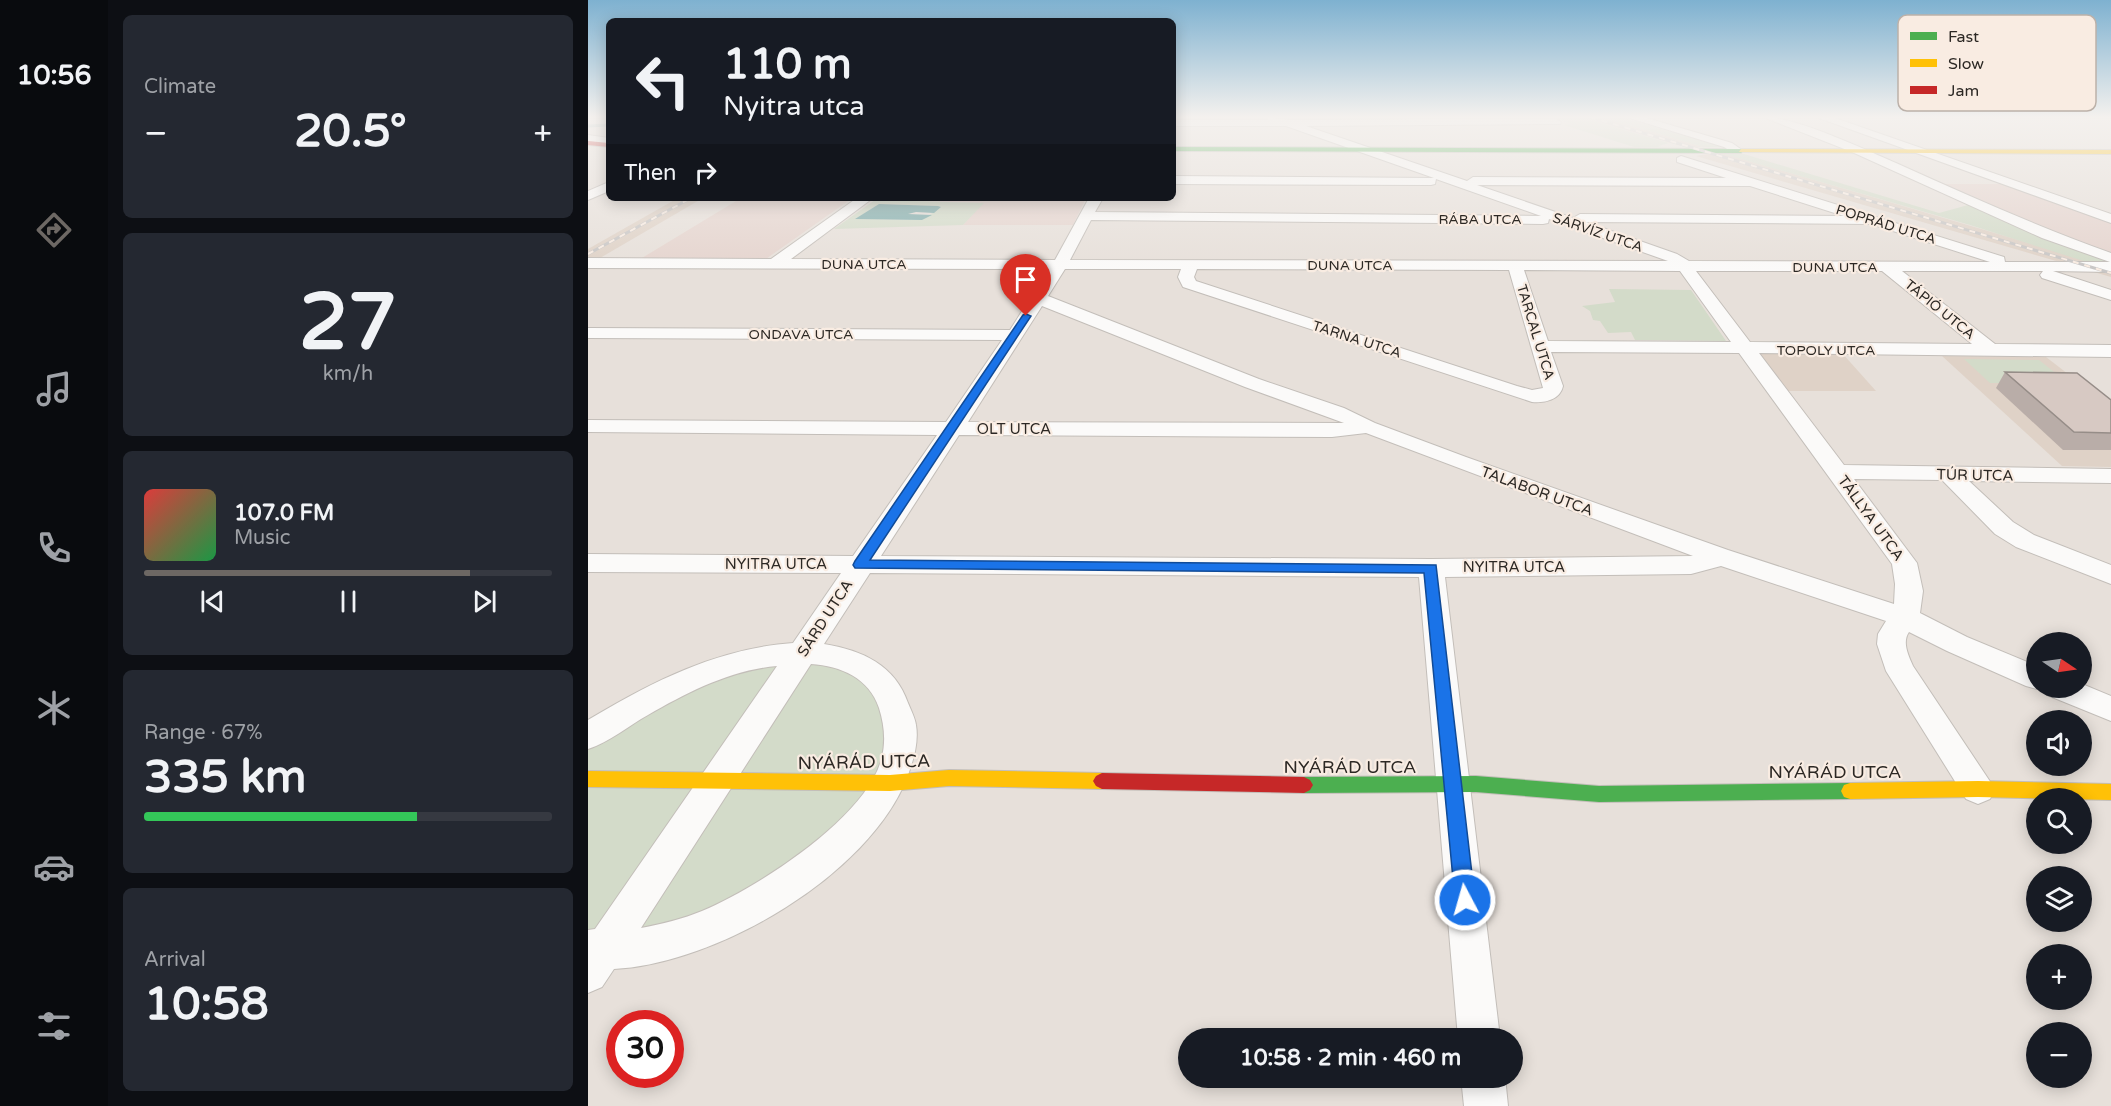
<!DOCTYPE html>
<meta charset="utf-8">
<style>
:root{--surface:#171b24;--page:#242831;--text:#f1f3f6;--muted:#9ea1a6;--line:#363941;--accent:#6d6864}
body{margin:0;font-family:"Varela Round",sans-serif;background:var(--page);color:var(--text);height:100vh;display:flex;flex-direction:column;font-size:22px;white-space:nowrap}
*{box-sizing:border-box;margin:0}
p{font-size:20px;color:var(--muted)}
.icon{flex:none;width:33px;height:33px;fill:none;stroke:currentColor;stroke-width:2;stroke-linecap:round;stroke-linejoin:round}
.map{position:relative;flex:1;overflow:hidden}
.drawer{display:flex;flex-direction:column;gap:15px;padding:15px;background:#0d0f14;width:480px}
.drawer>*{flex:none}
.top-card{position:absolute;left:18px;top:18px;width:570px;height:183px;border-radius:9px;box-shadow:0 3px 15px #0003;background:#171b24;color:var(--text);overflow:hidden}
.needle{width:39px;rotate:103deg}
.fabs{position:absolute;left:1438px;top:632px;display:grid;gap:12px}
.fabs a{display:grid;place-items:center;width:66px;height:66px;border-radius:50%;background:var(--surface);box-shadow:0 3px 15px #0003;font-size:30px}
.speed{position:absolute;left:18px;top:1010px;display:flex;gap:12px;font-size:30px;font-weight:700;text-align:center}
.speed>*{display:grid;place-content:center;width:78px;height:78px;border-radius:50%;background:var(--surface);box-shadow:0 3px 15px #0003;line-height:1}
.speed .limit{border:9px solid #d22;background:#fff;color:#111}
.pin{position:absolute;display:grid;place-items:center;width:51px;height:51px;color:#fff;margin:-62px -26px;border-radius:50% 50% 50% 0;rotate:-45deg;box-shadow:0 0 6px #0007}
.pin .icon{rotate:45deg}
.me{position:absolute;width:66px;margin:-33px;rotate:354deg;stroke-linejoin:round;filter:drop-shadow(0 0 4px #0008)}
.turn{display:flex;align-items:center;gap:21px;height:126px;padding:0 18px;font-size:27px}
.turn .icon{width:78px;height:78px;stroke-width:2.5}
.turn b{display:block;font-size:42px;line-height:51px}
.then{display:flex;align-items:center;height:57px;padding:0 18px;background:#0003;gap:12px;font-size:22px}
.big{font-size:45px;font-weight:700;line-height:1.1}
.drawer .card{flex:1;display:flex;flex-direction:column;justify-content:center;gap:9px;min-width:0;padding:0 21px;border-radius:9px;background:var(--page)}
.drawer .dial{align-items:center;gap:0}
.dial b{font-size:78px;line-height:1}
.song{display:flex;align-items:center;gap:18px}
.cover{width:72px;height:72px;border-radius:9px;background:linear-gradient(135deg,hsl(0 70% 55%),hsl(140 70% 35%))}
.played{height:6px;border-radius:3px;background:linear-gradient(90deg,var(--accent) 80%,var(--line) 80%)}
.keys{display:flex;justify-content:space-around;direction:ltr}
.heat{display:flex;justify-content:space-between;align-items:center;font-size:33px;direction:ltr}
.charge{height:9px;border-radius:4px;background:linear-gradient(90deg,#34c759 67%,var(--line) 0)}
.trip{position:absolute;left:590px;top:1028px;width:345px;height:60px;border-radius:30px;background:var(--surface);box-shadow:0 3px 15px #0003;font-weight:700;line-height:60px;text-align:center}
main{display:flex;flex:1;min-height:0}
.tab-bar{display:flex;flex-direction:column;width:108px;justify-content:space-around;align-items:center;background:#090b0e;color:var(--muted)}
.tab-bar .icon{width:42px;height:42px}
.tab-bar .selected{color:var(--accent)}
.tab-bar b{font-size:27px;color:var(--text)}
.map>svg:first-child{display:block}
.built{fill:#dfd2c7}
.industrial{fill:#e5d4ce}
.green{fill:#d3dbc9;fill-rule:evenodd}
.water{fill:#7facab}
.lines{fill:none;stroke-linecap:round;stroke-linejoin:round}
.stream{stroke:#7facab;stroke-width:3}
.street-casing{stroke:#c3beb9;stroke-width:2}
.fast-casing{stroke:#c3beb9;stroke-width:2}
.slow-casing{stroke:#c3beb9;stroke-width:2}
.jam-casing{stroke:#c3beb9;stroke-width:2}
.street{fill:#fbfaf9;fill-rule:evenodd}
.fast{fill:#4caf50;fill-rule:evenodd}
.slow{fill:#ffc107;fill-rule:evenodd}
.jam{fill:#c62828;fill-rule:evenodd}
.rail-casing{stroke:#c8c6c5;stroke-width:3}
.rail{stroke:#f9ece2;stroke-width:2;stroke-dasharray:6;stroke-linecap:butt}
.wall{fill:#b9ada8}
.building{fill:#d7c9c3;stroke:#968d88;stroke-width:1.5}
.route{fill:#1a73e8;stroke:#114b97;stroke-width:1.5}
.labels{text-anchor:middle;stroke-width:4.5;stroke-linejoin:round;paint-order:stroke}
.far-street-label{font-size:14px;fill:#2c2824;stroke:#f9ece2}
.street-label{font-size:15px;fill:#2c2824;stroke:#f9ece2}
.near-street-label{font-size:18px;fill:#2c2824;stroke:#f9ece2}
.key{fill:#f9ece2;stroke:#bcb1a9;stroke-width:1.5}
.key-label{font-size:16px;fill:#2c2824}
</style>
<main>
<nav class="tab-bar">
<b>10:56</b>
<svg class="icon selected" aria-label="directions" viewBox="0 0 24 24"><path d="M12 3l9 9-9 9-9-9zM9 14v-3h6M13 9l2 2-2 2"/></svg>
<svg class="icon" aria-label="music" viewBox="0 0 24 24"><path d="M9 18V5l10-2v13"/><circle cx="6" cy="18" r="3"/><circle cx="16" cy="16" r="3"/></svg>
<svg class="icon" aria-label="phone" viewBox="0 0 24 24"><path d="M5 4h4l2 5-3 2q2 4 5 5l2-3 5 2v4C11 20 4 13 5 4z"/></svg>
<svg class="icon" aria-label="climate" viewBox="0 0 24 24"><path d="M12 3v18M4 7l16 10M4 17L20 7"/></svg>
<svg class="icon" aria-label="car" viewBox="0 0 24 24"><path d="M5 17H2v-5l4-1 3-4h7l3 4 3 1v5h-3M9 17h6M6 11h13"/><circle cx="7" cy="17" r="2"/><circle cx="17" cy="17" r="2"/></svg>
<svg class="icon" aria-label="filters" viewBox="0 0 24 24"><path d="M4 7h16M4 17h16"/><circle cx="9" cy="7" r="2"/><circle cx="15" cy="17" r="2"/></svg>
</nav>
<section class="drawer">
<div class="card"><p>Climate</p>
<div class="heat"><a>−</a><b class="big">20.5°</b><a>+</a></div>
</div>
<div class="card dial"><b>27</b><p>km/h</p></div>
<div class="card">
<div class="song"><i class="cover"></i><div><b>107.0 FM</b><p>Music</p></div></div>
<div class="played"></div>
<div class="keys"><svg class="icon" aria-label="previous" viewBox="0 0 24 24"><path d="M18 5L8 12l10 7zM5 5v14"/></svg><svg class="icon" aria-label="pause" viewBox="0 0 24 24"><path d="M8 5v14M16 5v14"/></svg><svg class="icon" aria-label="next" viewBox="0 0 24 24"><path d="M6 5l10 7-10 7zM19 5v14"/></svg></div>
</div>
<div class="card"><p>Range · 67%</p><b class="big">335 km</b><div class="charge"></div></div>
<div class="card"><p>Arrival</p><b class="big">10:58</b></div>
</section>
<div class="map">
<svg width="1523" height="1106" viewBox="0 0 1523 1106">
<rect width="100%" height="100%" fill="#e7e0da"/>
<!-- built -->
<g class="built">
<path d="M 992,117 L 1015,117 L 1115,147 L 1097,147 Z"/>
<path d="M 1131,152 L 1458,248 L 1523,269 L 1523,277 L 1108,156 Z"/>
<path d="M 90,198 L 115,198 L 0,265 L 0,249 Z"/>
<path d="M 1169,353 L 1254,353 L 1288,391 L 1198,391 Z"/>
<path d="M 1354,356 L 1458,357 L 1523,407 L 1523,467 L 1474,466 Z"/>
</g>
<!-- industrial -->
<g class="industrial">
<path d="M 1350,184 L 1417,184 L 1523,222 L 1523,259 Z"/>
<path d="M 153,198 L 498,198 L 485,225 L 375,225 L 395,203 L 263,199 L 175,261 L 49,261 Z"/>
</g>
<!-- green -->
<g class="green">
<path d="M 991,117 L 1081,143 L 1070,146 L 1073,147 L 1046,147 L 976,125 L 984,124 L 967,118 Z"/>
<path d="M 1015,117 L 1032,117 L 1135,147 L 1115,147 Z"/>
<path d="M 1136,154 L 1156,154 L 1351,213 L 1391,202 L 1523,259 L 1523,265 L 1502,263 L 1382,225 Z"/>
<path d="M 287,200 L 396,203 L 375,225 L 246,229 ZM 291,204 L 350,206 L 353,207 L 334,220 L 268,219 Z"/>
<path d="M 1021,289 L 1103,290 L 1138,341 L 1047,340 L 1043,332 L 1020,333 L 1012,321 L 1005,320 L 1002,311 L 994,306 L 1027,302 Z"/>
<path d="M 1376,359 L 1451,360 L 1480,383 L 1402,383 Z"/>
<path d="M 191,655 L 286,675 L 308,759 L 185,894 L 0,947 L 0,736 L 28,718 Z"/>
</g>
<!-- water -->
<path class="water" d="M 291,204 L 350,206 L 353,207 L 346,213 L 328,212 L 320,214 L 344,215 L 334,220 L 267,219 Z"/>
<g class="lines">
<!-- stream -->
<path class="stream" d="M 0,126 L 21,125"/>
<defs>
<g id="street">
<path d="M 678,117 L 700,120 L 968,119 L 973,122 L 972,124 L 718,126 L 879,181 L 885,177 L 1138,178 L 1089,162 L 1089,158 L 1093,156 L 1416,257 L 1417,262 L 1522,262 L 1454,238 L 1264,152 L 1175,117 C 1209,117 1275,149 1308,163 C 1379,195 1450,227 1523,253 L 1523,272 L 1465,271 L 1523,290 L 1523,300 L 1454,278 L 1452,275 L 1455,271 L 1314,271 L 1407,344 L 1523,345 L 1523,357 L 1171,353 L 1256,465 L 1523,469 L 1523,483 L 1381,481 L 1425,522 L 1446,535 L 1523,565 L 1523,584 L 1428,547 L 1407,534 L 1354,480 L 1266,479 L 1329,563 L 1335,591 L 1332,613 L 1379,637 L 1449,666 L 1449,687 L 1494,687 L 1494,684 L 1523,696 L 1523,721 L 1459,695 L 1455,688 L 1449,689 L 1438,686 L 1359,651 L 1321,632 C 1314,642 1320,655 1325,666 L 1407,789 L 1402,799 L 1390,804 L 1378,799 L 1298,671 L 1289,644 L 1290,634 L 1298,621 L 1133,566 L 1103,574 L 857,577 L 912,1038 L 870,1038 L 831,577 L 282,573 L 236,644 C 274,650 307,665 320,703 C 323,710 327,718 328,725 C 331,743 325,761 319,778 C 280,876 128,964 26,969 L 14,987 L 0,993 L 0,930 L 7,929 L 189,666 C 143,670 100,692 60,715 C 40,726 22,742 0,749 L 0,720 C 63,682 130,648 205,643 L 253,573 L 0,572 L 0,554 L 265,556 L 349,435 L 0,432 L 0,420 L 358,422 L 414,340 L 0,338 L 0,328 L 422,330 L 461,269 L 0,268 L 0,258 L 183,259 L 269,198 L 285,198 L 203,259 L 467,260 L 501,198 L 515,198 L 507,212 L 953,216 L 848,179 L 847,184 L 843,185 L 585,184 L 585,176 L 846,178 L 698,126 L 585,126 L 585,120 L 681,120 ZM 889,185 L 1162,186 L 1256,216 L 992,214 L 985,218 ZM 961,219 L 1080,261 L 482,260 L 503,220 L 955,224 L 960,223 ZM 998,222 L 1283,224 L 1402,262 L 1101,261 L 1089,254 ZM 477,269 L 593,269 L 590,277 L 595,287 L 944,402 C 957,403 972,400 975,386 L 963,352 L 1151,353 L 1304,564 L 1307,584 L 1306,604 L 1140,550 L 878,457 L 787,423 L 756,408 L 671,379 L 460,296 ZM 609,269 L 921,270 L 955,388 L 944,390 L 929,386 L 608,281 L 606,277 ZM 936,270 L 1092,271 L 1143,342 L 960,341 ZM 1108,271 L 1294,271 L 1384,344 L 1162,342 ZM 454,306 L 657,387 L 756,423 L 380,422 ZM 778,433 L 1105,556 L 843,559 L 293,556 L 371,435 L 744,437 ZM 223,664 C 253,666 281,678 291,708 C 296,724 298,740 294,757 C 280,817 169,888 114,911 C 95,919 74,924 53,928 Z"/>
<path d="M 1038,117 L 1055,117 L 1144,143 L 1154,150 L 1152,152 L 1144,152 L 1136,147 Z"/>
<path d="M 1228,117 L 1244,117 L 1523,214 L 1523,223 Z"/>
<path d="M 0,135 L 21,138 L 21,144 L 0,141 Z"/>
<path d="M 21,182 L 21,191 L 0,200 L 0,191 Z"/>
<path d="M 873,1077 L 917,1077 L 920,1106 L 876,1106 Z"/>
</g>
<g id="fast">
<path d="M 585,147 L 1153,149 L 1156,151 L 1153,153 L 585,151 Z"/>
<path d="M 888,776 L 1011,786 L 1262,783 L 1268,785 L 1271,791 L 1268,797 L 1262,799 L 1011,802 L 888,792 L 716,793 L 710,790 L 707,785 L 710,780 L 716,777 Z"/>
</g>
<g id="slow">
<path d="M 1153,149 L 1523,150 L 1523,154 L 1151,152 Z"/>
<path d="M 361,770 L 514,773 L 520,776 L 523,781 L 520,786 L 514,789 L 361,786 L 302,791 L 0,787 L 0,771 L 302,775 Z"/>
<path d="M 1390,781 L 1523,784 L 1523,800 L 1390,797 L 1262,799 L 1256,797 L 1253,791 L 1256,785 L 1262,783 Z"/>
</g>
<g id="jam">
<path d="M 0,141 L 21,143 L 21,147 L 0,145 Z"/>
<path d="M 514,773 L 716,777 L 722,780 L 725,785 L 722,790 L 716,793 L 514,789 L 508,786 L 505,781 L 508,776 Z"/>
</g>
</defs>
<!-- street casing -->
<use href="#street" class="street-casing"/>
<!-- fast casing -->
<use href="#fast" class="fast-casing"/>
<!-- slow casing -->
<use href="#slow" class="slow-casing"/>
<!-- jam casing -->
<use href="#jam" class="jam-casing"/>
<!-- street -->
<use href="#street" class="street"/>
<!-- fast -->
<use href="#fast" class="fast"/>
<!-- slow -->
<use href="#slow" class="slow"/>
<!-- jam -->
<use href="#jam" class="jam"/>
<defs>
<g id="rail">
<path d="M 1002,117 L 1523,273"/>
<path d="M 0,254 L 103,198"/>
</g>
</defs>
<!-- rail casing -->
<use href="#rail" class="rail-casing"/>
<!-- rail -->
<use href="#rail" class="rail"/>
</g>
<!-- wall -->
<path class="wall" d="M 1417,372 L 1523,400 L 1523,450 L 1475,450 L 1408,388 Z"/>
<!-- building -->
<path class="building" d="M 1417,372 L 1489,373 L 1523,400 L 1523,433 L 1486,432 Z"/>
<!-- sky -->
<linearGradient id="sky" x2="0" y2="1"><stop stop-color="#7eb1d0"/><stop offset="0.43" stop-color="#f4f1ee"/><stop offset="1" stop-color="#f4f1ee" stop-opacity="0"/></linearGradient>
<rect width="1523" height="272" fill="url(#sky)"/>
<!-- route -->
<path class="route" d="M 438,314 L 443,316 L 282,560 L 848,565 L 887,900 L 884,907 L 877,910 L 869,907 L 867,900 L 836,573 L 267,568 L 265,565 L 267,561 L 435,315 Z"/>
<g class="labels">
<!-- far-street labels -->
<g class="far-street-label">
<text x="892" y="224">RÁBA UTCA</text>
<text transform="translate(1298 224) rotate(17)" y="5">POPRÁD UTCA</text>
<text transform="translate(1010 232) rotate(19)" y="5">SÁRVÍZ UTCA</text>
<text x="276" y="269">DUNA UTCA</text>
<text x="762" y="270">DUNA UTCA</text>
<text x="1247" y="272">DUNA UTCA</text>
<text transform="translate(1352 309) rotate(39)" y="5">TÁPIÓ UTCA</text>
<text transform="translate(948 332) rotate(73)" y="5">TARCAL UTCA</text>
<text x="213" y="339">ONDAVA UTCA</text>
<text transform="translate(769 339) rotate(18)" y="5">TARNA UTCA</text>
<text x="1238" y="355">TOPOLY UTCA</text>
</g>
<!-- street labels -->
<g class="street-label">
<text x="426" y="434">OLT UTCA</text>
<text transform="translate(1387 475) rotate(1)" y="5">TÚR UTCA</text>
<text transform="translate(949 491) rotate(20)" y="5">TALABOR UTCA</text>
<text transform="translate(1283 518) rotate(54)" y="5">TÁLLYA UTCA</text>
<text x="188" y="569">NYITRA UTCA</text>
<text x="926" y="572">NYITRA UTCA</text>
<text transform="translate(237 618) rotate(-57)" y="5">SÁRD UTCA</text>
</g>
<!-- near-street labels -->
<g class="near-street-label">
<text transform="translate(276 762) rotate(-1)" y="6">NYÁRÁD UTCA</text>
<text x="762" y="773">NYÁRÁD UTCA</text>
<text x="1247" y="778">NYÁRÁD UTCA</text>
</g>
</g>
<!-- legend -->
<rect x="1310" y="15" width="198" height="96" rx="9" class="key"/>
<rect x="1322" y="32" width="27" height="8" fill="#4caf50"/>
<rect x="1322" y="59" width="27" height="8" fill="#ffc107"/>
<rect x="1322" y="86" width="27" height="8" fill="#c62828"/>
<g class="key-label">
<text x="1360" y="42">Fast</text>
<text x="1360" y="69">Slow</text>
<text x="1360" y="96">Jam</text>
</g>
</svg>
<div class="fabs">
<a><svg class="needle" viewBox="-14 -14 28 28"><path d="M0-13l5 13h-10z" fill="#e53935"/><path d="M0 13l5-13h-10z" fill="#9ea1a6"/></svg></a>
<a><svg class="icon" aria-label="sound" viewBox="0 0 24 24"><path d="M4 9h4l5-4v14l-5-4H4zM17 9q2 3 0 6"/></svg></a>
<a><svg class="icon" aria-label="search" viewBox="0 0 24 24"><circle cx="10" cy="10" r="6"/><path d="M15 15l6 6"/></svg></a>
<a><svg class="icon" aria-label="layers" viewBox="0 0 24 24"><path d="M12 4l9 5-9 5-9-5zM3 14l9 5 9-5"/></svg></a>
<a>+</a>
<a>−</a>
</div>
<div class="speed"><div class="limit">30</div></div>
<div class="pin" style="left:438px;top:316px;background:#d93025"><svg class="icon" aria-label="arrive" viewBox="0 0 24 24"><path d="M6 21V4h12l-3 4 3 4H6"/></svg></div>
<svg class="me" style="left:877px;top:900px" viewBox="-20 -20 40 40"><circle r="17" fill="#1a73e8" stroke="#fff" stroke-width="3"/><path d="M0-11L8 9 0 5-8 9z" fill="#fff"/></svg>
<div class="trip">10:58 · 2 min · 460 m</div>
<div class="top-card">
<div class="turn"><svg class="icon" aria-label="left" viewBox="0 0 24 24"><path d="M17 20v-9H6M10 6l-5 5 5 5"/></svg><div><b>110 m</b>Nyitra utca</div></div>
<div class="then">Then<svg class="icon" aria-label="right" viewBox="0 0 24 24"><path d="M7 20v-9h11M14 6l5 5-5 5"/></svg></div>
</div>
</div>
</main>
